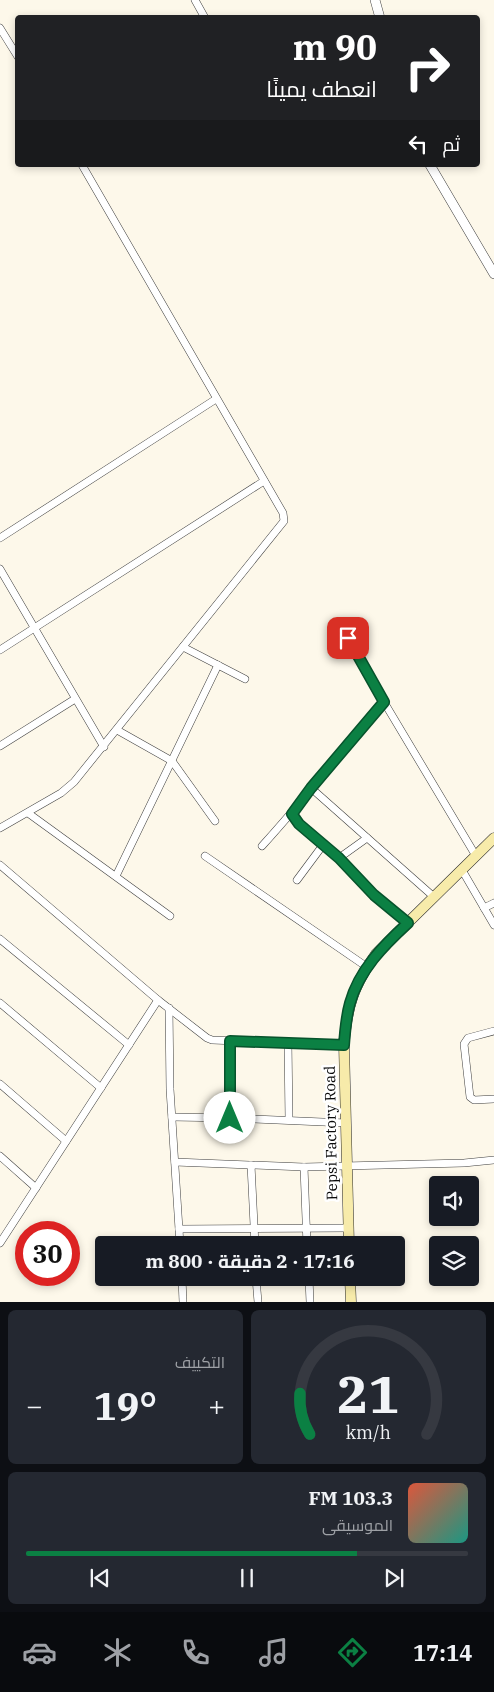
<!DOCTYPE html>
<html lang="ar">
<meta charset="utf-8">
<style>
:root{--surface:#171b24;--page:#242831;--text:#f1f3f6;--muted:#9ea1a6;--line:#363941;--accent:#0b8043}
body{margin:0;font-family:"IBM Plex Serif",Cairo,serif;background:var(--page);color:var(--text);direction:rtl;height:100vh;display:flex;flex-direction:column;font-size:19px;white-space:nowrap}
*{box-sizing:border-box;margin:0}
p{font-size:16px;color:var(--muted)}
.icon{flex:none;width:28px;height:28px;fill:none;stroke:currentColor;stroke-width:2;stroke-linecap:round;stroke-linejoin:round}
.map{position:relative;height:1302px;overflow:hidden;direction:ltr}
.details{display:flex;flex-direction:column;gap:8px;padding:8px;background:#0d0f14;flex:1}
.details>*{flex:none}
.top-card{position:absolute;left:15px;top:15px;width:465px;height:152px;border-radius:5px;box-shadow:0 2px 8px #0003;direction:rtl;background:#202124;color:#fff;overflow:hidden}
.controls{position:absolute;left:429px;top:1176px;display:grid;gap:10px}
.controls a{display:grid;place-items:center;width:50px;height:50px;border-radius:5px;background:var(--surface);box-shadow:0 2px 8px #0003;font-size:25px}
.speed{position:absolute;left:15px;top:1221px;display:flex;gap:10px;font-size:25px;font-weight:700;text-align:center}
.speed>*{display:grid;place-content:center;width:65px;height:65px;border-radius:50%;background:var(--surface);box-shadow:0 2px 8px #0003;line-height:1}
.speed .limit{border:8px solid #d22;background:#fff;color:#111}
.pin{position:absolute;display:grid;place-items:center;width:42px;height:42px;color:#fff;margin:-21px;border-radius:10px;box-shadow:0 2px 8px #0006}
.me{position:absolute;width:55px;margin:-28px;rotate:0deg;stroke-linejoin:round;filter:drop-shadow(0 0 4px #0008)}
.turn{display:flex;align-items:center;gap:18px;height:105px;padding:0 20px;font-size:22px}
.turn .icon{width:65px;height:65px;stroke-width:2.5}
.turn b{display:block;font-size:35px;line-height:42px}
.then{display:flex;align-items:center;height:48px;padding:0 20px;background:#0003;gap:10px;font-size:19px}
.big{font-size:38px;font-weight:700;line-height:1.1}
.details .tile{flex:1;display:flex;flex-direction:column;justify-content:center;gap:8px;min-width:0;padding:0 18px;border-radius:8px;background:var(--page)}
.details .dial{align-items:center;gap:0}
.dial svg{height:130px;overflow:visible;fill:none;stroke:var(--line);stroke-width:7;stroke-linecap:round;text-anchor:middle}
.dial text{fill:var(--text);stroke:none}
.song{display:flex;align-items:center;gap:15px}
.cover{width:60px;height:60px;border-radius:8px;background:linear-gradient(135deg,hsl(10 70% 55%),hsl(170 70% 35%))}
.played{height:5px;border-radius:2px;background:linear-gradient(90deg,var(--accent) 75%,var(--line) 75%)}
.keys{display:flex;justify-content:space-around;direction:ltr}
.heat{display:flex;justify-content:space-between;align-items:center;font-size:28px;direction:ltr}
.details .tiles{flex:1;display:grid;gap:8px;grid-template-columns:1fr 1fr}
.tile:last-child{grid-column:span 2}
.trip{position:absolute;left:95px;top:1236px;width:310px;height:50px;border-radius:5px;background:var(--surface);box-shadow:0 2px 8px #0003;font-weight:700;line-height:50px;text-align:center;direction:rtl}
.dock{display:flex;height:80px;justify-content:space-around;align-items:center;background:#090b0e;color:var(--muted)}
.dock .icon{width:35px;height:35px}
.dock .active{color:var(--accent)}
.dock b{font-size:22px;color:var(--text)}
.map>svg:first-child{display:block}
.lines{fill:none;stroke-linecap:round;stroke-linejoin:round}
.minor-casing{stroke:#3d3d3d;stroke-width:8}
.tertiary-casing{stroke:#3d3d3d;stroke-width:10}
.secondary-casing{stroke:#2c2c2c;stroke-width:11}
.minor{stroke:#fff;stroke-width:7}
.tertiary{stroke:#fff;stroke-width:9}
.secondary{stroke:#f7ebaa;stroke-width:10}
.route-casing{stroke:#07532c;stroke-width:12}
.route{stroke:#0b8043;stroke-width:9}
.labels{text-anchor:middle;stroke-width:5;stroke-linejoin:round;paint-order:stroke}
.street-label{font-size:15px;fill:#0a0a0a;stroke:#fff}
</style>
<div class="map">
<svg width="494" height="1302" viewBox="0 0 494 1302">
<rect width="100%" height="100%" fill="#fdf8ea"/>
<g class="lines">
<defs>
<g id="minor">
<path d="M 195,0 L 205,18"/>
<path d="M 0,28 L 18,57"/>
<path d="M 0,538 L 216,399"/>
<path d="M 0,569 L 104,747"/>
<path d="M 348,638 L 384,702 L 476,856"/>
<path d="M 183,647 L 245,679"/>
<path d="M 0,650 L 264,481"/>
<path d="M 117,730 L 172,761 L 215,821"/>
<path d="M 0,746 L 75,699"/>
<path d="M 311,788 L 434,897"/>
<path d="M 28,813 L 170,916"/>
<path d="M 292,813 L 299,824 L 339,858 L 374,895 L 408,923"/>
<path d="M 0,828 L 61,793 L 74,782 L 284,521 L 283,513 L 82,165"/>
<path d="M 262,846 C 304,800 343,750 384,702"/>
<path d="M 205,856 L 367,967"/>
<path d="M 339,858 L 367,838"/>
<path d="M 0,865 L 158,1000 L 207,1038 L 212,1040 L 344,1045"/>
<path d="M 462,870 L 494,925"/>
<path d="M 116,876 L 218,665"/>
<path d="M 297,880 L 323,845"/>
<path d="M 484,908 L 494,903"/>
<path d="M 0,939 L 129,1045"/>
<path d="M 0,1003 L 101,1088"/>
<path d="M 169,1008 L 170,1089 L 180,1245"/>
<path d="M 494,1031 L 468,1038 L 464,1044 L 470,1097 L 474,1100 L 494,1099"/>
<path d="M 288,1042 L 289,1120"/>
<path d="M 0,1084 L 66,1141"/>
<path d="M 172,1117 L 230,1118 L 346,1123"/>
<path d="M 230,1118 L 230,1041"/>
<path d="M 0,1156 L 36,1188"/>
<path d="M 175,1162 L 304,1167 L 464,1163 L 494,1160"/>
<path d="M 251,1165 L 255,1245"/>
<path d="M 304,1167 L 307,1245"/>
<path d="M 179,1229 L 349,1228"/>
<path d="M 0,1243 L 158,1000"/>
<path d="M 182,1278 L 183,1302"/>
<path d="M 256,1278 L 258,1302"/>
<path d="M 309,1278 L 310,1302"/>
</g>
<g id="tertiary">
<path d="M 375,0 L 380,18"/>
<path d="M 430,165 L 494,274"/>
</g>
<g id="secondary">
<path d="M 349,1245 L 344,1045 C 347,1006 353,986 376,954 L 494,838"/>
<path d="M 350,1278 L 351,1302"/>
</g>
</defs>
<!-- minor casing -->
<use href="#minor" class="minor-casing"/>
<!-- tertiary casing -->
<use href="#tertiary" class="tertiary-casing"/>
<!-- secondary casing -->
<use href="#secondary" class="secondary-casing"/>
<!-- minor -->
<use href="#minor" class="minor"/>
<!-- tertiary -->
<use href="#tertiary" class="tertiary"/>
<!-- secondary -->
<use href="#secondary" class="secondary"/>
</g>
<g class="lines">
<defs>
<path id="route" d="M 230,1118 L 230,1041 L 344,1045 C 345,1031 346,1017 350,1003 C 359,970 384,945 408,923 L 374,895 L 339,858 L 299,824 L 292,814 L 311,788 L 384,702 L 348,638"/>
</defs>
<!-- route casing -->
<use href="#route" class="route-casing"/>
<!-- route -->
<use href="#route" class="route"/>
</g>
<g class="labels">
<!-- street labels -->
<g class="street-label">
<text transform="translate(331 1133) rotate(-91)" y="5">Pepsi Factory Road</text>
</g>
</g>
</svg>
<div class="controls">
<a><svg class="icon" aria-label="sound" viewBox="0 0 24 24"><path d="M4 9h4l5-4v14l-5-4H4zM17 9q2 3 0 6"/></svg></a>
<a><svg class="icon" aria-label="layers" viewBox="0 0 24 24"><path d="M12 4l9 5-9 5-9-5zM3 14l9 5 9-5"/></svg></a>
</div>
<div class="speed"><div class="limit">30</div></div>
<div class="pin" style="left:348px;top:638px;background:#d93025"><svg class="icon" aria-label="arrive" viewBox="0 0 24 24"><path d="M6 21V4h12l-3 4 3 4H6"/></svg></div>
<svg class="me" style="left:230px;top:1118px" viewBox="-20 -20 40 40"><circle r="19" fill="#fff"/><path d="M0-13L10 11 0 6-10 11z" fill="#0b8043"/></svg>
<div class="trip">17:16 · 2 دقيقة · 800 m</div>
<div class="top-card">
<div class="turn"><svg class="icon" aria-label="right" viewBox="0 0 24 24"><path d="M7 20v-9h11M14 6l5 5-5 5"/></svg><div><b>90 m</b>انعطف يمينًا</div></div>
<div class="then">ثم<svg class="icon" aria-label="left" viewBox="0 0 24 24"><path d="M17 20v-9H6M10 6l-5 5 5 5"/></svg></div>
</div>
</div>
<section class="details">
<div class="tiles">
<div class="tile dial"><svg viewBox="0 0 100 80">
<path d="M14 69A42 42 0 1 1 86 69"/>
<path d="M14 69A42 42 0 0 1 8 44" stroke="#0b8043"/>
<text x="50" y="56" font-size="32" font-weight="700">21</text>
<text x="50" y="72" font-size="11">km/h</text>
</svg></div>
<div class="tile"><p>التكييف</p>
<div class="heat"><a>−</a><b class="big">19°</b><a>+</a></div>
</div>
<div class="tile">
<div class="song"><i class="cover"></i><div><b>103.3 FM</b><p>الموسيقى</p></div></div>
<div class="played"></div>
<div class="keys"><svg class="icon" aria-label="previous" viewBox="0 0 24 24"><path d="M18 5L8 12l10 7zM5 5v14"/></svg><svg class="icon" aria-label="pause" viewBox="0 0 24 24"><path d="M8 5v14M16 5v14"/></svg><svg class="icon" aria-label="next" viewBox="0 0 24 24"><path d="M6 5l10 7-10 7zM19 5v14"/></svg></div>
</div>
</div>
</section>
<nav class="dock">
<b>17:14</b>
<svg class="icon active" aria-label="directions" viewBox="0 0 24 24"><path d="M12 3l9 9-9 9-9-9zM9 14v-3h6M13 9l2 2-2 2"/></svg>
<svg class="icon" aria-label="music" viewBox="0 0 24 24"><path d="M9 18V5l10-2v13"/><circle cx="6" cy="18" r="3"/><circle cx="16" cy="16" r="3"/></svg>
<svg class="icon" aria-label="phone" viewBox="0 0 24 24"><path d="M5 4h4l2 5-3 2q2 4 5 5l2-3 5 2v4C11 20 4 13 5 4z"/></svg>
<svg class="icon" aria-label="climate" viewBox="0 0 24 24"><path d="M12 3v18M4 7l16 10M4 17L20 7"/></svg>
<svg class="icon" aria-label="car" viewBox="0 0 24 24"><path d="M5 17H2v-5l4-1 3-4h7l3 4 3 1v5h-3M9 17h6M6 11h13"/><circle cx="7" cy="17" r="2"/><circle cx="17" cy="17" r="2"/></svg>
</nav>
